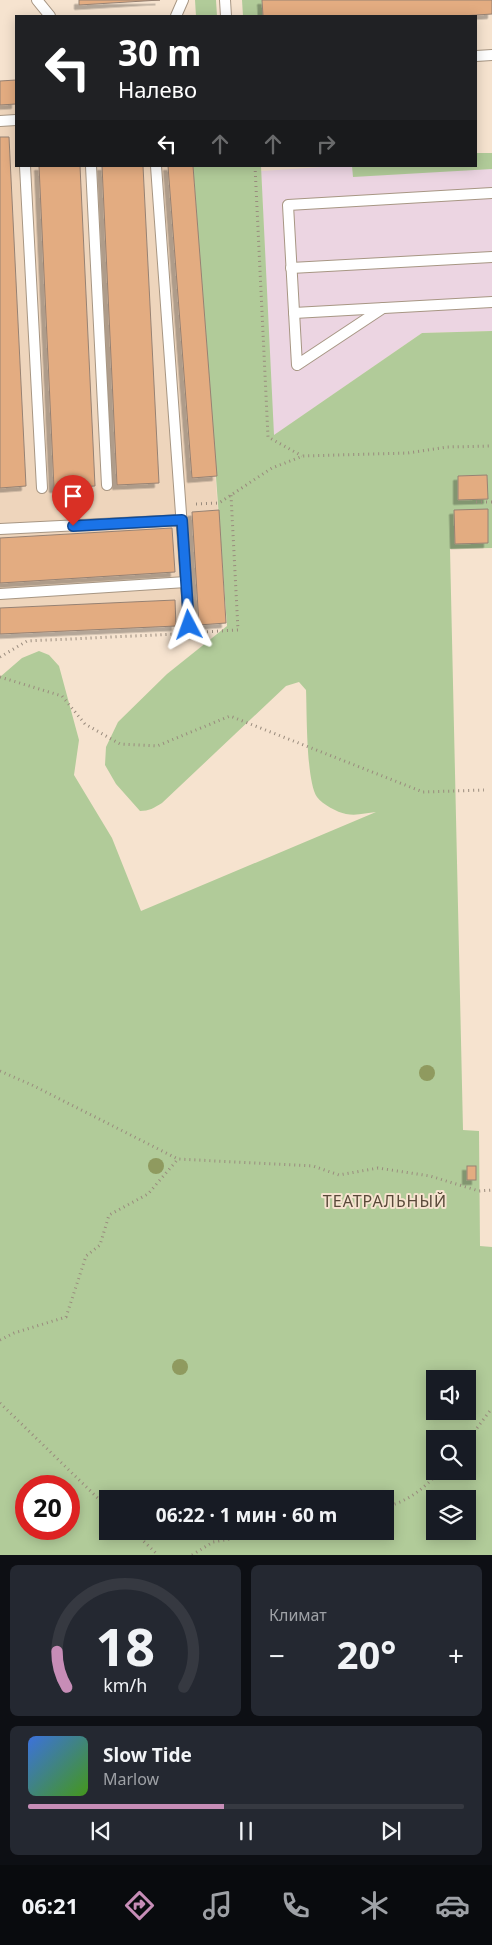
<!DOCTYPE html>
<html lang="ru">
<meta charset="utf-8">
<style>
:root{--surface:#171b24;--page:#242831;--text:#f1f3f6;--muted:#9ea1a6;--line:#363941;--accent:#c78db7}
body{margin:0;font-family:"Noto Sans",sans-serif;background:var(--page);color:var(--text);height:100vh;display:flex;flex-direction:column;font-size:19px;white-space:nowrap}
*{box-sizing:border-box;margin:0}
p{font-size:16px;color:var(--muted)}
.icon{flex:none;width:28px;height:28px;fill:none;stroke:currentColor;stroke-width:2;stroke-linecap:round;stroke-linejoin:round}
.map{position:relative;height:1555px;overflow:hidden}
.side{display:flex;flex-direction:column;gap:10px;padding:10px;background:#0d0f14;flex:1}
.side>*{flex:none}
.guide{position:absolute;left:15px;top:15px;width:462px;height:152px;border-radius:0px;box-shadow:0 2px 12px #0003;background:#202124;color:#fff;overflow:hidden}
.tools{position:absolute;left:426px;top:1370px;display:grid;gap:10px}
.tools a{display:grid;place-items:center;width:50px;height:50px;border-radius:0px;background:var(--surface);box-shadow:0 2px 12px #0003;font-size:25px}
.speed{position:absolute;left:15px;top:1475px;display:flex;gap:10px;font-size:25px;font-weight:700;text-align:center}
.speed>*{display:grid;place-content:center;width:65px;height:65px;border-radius:50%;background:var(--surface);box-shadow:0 2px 12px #0003;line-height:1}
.speed .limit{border:8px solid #d22;background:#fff;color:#111}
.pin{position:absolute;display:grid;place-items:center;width:42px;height:42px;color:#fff;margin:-51px -21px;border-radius:50% 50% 50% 0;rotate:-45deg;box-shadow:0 0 5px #0007}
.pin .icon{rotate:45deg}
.me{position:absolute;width:55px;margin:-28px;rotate:356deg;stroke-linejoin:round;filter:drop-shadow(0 0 4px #0008)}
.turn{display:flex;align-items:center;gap:18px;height:105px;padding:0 20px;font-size:22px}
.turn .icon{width:65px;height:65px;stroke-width:2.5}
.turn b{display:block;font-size:35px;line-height:42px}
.lanes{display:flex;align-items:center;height:48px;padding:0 20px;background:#0003;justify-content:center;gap:25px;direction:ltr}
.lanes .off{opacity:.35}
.big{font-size:38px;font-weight:700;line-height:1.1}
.side .tile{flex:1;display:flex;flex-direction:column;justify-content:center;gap:8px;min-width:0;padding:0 18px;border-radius:8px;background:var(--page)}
.side .dial{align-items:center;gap:0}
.dial svg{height:130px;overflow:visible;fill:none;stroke:var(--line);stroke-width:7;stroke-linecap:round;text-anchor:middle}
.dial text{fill:var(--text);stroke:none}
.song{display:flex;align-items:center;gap:15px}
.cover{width:60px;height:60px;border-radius:8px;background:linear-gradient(135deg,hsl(220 70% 55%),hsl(100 70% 35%))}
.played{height:5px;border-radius:2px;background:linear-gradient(90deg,var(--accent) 45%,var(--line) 45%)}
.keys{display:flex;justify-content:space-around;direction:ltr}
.heat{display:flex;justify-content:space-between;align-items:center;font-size:28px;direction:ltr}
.side .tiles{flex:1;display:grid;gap:10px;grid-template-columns:1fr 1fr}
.tile:last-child{grid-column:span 2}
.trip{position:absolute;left:99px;top:1490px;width:295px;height:50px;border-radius:0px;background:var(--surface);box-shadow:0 2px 12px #0003;font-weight:700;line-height:50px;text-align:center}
.menu{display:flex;height:80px;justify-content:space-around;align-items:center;background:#090b0e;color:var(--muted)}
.menu .icon{width:35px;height:35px}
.menu .selected{color:var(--accent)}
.menu b{font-size:22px;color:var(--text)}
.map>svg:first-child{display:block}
.commercial{fill:#ecd5e2}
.built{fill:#eed5bc}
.green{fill:#b1cb99;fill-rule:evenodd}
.building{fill:#e3ac81;stroke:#978273;filter:url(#shadow)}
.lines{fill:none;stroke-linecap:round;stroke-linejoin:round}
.service-casing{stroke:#a79683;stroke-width:12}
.path{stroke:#998b7d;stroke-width:3;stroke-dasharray:1 4;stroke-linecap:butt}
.service{stroke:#fff;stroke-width:10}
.tree{fill:#8f9a5f}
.route-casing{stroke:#114b97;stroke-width:12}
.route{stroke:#1a73e8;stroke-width:9}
.labels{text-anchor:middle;stroke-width:4;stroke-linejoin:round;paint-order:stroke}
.neighbourhood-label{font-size:16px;letter-spacing:1px;fill:#594939;stroke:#f6e3cf}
</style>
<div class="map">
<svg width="492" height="1555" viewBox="0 0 492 1555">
<defs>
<filter id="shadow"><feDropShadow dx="-4.5" dy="4.5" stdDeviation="0" flood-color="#0004"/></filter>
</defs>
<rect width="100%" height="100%" fill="#f6e3cf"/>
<!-- commercial -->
<path class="commercial" d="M 492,158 L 492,331 L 422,333 L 273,436 L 261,171 L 339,166 L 476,166 Z"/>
<!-- built -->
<path class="built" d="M 16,80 L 16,166 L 193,166 L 226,623 L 0,634 L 0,81 Z"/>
<!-- green -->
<g class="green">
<path d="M 195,0 L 216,0 L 217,16 L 196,16 Z"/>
<path d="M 242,0 L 262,0 L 263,16 L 243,16 Z"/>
<path d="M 476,153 L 492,153 L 492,169 L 353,177 L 352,166 L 476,166 Z"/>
<path d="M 193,166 L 261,166 L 274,435 L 422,333 L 492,331 L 492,548 L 450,549 L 463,1130 L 479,1131 L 480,1246 L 492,1247 L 492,1555 L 0,1555 L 0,677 L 22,658 L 39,651 L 49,655 L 59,666 L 79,740 L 74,775 L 112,838 L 141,911 L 376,812 C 366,813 357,816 346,814 C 337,812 323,805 317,797 C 306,781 307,712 306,690 L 299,682 L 286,686 L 162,803 C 154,808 149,811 140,811 L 116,784 L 105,765 L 106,747 L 118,722 L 167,674 L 227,626 ZM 435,1379 L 468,1379 L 468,1411 L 435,1411 ZM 435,1439 L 468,1439 L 468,1471 L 435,1471 ZM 26,1486 L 69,1486 L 69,1529 L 26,1529 ZM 108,1499 L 385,1499 L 385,1531 L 108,1531 ZM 435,1499 L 468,1499 L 468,1531 L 435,1531 Z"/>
</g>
<!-- building -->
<g class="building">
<path d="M 79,0 L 160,0 L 79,5 Z"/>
<path d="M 262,0 L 492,0 L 492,14 L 461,16 L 263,16 Z"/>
<path d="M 16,80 L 16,104 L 0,105 L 0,81 Z"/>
<path d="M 0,137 L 9,137 L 26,486 L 0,488 Z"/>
<path d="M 39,166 L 80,166 L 95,486 L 54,488 Z"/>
<path d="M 102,166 L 143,166 L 159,483 L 117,485 Z"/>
<path d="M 168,166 L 193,166 L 217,476 L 192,478 Z"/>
<path d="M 487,475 L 488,499 L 458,500 L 458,476 Z"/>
<path d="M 488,509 L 488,543 L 455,544 L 454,510 Z"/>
<path d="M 219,510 L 226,623 L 199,625 L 192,512 Z"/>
<path d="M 172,528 L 175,572 L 0,583 L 0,538 Z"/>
<path d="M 175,600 L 176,626 L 0,634 L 0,608 Z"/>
<rect x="467" y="1166" width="9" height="14"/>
</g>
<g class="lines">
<defs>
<g id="service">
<path d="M 37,0 L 50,16"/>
<path d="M 225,0 L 226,16"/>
<path d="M 176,16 L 183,0"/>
<path d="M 476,56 L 492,55"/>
<path d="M 0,121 L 16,120"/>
<path d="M 25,166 L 42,488"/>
<path d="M 91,166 L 107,485"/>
<path d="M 156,166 L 189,625"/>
<path d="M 291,268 L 492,257"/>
<path d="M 383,308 L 297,365 L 288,205 L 492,193"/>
<path d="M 294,313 L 492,302"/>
<path d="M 0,529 L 182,520"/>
<path d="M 0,594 L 186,582"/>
</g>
</defs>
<!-- service casing -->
<use href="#service" class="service-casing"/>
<!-- path -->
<g class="path">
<path d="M 255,166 L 268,437 L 302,456"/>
<path d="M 476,502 L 492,502"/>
<path d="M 196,504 L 219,503 L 272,468 L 303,456 L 408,453 L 447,447 L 492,446"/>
<path d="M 202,632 L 238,630 L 231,495"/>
<path d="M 0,657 L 27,641 L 176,634"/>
<path d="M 0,677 L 62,696 L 85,724 L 120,744 L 157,746 L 230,716 L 423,792 L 484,790"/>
<path d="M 0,1071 L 32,1085 L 178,1159 L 313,1166 L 339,1175 L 378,1168 L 430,1176 L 479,1191 L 492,1190"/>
<path d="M 0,1340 L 14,1333 L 66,1317 L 86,1256 L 100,1245 L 109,1215 L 148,1194 L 178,1159"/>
<path d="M 0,1403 L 108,1508"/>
<path d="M 468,1440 L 492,1408"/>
<path d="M 385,1507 C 409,1501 423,1489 440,1471"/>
<path d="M 133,1531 L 158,1555"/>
<path d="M 192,1555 L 213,1542 L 278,1531"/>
</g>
<!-- service -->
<use href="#service" class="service"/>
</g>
<!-- trees -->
<g class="tree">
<circle cx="427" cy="1073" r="8"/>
<circle cx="156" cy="1166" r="8"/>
<circle cx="180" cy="1367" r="8"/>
</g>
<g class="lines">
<defs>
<path id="route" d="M 73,526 L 182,520 L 189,625"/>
</defs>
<!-- route casing -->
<use href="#route" class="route-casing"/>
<!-- route -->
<use href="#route" class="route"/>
</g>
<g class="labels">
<!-- neighbourhood labels -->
<g class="neighbourhood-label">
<text x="385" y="1207">ТЕАТРАЛЬНЫЙ</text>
</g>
</g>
</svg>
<div class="tools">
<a><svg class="icon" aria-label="sound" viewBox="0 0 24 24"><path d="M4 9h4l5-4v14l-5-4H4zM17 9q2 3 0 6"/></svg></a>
<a><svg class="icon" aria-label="search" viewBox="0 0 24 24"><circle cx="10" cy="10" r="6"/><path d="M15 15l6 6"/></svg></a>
<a><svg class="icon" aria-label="layers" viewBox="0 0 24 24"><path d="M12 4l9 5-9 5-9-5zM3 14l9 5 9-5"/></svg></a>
</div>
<div class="speed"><div class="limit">20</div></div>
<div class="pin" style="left:73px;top:526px;background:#d93025"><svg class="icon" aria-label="arrive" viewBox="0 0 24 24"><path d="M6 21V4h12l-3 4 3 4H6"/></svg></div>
<svg class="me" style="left:189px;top:625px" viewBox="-20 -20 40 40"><path d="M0-17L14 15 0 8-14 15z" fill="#1a73e8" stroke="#fff" stroke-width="4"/></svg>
<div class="trip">06:22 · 1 мин · 60 m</div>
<div class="guide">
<div class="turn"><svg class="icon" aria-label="left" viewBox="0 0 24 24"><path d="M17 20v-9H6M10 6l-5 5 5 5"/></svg><div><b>30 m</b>Налево</div></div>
<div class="lanes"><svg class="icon" aria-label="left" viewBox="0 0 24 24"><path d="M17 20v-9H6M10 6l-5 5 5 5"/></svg><svg class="icon off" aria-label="ahead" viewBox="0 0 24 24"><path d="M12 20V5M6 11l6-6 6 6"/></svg><svg class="icon off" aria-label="ahead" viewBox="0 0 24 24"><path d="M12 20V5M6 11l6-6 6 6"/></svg><svg class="icon off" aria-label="right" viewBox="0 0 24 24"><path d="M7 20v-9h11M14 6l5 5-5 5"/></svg></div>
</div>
</div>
<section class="side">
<div class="tiles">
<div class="tile dial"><svg viewBox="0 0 100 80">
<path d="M14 69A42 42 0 1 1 86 69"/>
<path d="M14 69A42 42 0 0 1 8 47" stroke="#c78db7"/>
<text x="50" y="56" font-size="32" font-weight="700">18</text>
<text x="50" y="72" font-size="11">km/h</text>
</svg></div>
<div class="tile"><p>Климат</p>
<div class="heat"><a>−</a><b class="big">20°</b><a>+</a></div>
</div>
<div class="tile">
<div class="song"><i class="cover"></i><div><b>Slow Tide</b><p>Marlow</p></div></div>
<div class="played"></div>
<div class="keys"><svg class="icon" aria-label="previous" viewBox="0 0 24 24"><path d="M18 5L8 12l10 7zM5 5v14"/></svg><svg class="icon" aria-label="pause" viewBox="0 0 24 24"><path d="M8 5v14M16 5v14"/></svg><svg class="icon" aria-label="next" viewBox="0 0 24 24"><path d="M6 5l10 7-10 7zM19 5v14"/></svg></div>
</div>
</div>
</section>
<nav class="menu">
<b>06:21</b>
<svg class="icon selected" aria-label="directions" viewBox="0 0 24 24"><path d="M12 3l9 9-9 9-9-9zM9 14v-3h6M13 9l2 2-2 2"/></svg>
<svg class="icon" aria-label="music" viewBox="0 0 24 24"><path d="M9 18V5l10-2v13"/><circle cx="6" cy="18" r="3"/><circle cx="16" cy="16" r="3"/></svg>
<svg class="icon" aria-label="phone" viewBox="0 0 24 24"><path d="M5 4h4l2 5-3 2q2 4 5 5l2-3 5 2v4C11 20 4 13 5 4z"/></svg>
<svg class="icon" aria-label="climate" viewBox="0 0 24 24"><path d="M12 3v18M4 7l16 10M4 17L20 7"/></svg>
<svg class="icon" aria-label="car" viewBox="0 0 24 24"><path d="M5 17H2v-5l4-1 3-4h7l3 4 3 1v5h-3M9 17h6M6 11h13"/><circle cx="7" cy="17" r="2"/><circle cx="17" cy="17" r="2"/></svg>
</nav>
